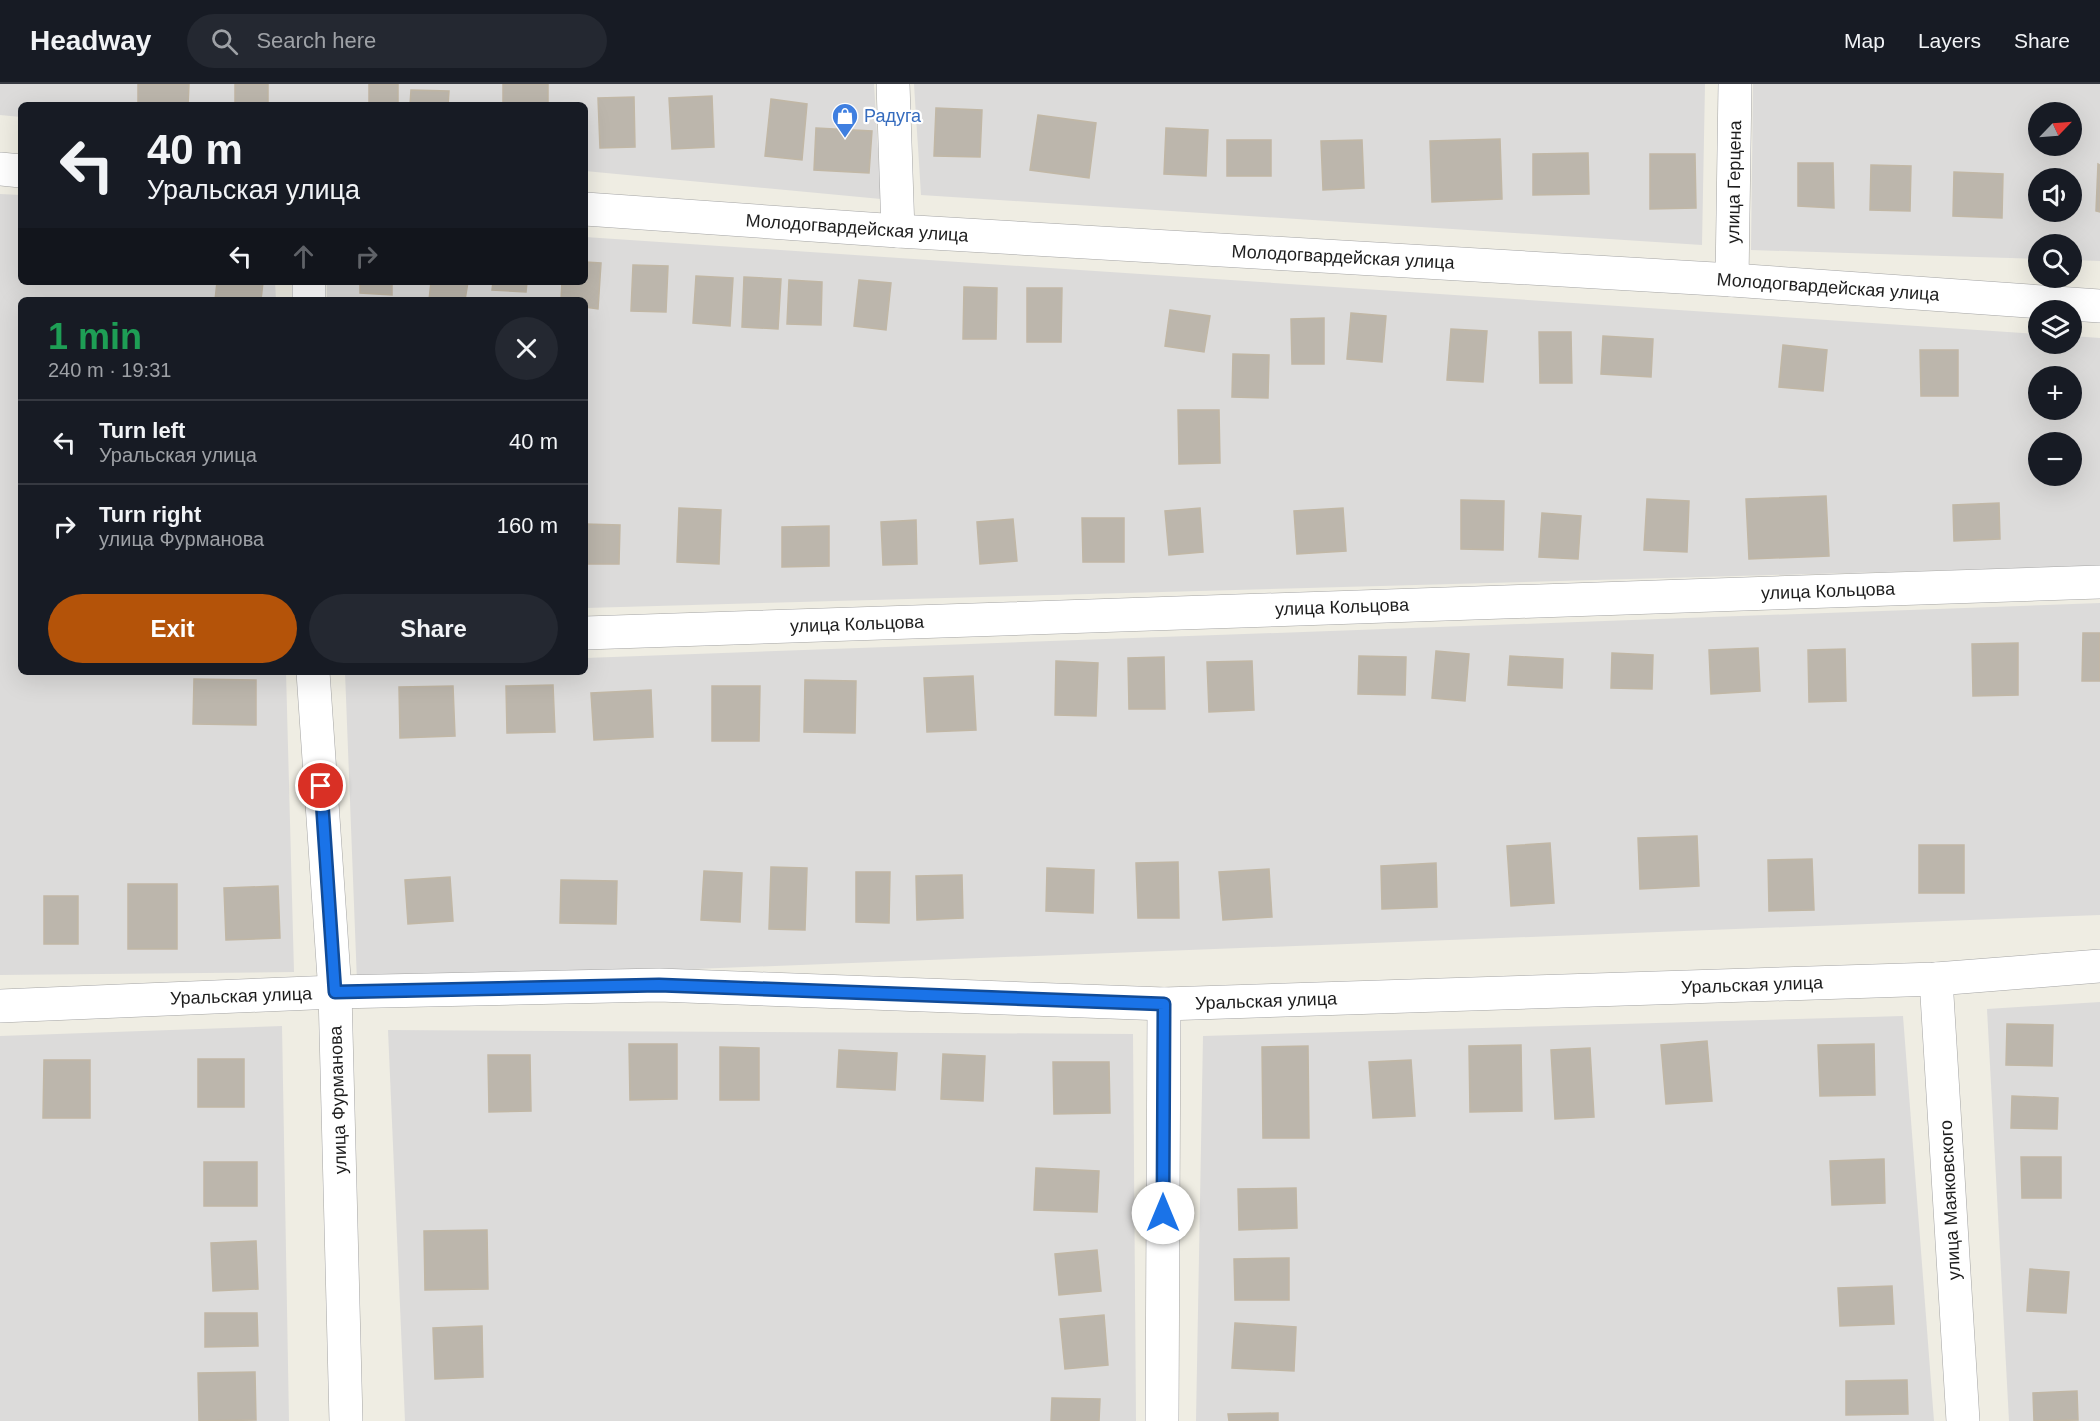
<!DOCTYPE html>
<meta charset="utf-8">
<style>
:root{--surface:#171b24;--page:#242831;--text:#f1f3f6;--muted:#9ea1a6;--line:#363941;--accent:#b45309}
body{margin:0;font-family:Arial,sans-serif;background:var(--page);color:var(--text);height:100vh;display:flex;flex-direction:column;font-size:22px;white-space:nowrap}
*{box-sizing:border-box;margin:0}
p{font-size:20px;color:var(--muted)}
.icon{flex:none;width:33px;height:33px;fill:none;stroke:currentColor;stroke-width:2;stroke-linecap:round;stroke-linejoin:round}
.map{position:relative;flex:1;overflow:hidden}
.drawer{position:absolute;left:18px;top:213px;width:570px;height:378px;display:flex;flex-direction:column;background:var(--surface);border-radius:9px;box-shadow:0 6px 24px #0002}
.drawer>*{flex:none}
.guide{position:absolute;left:18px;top:18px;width:570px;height:183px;border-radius:9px;box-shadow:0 6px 24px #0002;background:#171b24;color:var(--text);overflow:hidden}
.needle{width:39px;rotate:65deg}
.buttons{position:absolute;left:2028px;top:18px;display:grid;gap:12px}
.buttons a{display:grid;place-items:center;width:54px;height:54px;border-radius:50%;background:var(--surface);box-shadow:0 6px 24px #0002;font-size:30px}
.pin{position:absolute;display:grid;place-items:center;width:51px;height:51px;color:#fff;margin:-26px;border:3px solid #fff;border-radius:50%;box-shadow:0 2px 6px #0007}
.me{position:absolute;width:66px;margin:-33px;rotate:0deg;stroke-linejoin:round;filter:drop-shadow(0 0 4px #0008)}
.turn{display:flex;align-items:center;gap:21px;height:126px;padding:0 30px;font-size:27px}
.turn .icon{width:78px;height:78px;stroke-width:2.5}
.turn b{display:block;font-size:42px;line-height:51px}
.lanes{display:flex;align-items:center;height:57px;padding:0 30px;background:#0003;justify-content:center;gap:30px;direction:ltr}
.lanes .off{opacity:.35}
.round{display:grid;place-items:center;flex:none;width:63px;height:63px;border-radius:32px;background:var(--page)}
.overview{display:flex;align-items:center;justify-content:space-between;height:102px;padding:0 30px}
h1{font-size:36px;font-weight:700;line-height:45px;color:#1e9e55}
.primary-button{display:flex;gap:12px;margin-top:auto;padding:12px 30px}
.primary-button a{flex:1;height:69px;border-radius:36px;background:var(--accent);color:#fff;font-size:24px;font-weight:700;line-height:69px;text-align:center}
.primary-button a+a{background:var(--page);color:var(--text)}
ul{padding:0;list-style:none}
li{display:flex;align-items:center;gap:18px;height:84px;padding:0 30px;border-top:2px solid var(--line)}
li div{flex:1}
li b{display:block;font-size:22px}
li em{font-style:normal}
header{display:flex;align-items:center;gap:36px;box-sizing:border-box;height:84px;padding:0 30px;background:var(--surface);border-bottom:2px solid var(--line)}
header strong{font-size:28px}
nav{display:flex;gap:33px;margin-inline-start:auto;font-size:21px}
.search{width:420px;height:54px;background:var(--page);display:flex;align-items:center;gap:15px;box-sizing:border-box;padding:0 21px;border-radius:33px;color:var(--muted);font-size:22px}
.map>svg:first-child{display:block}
.residential{fill:#dcdbda;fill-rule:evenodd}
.building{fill:#bcb6ac;stroke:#c1b7a5;stroke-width:1.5}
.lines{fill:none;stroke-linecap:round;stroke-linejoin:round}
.street-casing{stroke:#a4a4a4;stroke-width:34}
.street{stroke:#fff;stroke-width:33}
.route-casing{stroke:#114b97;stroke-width:15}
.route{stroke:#1a73e8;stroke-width:10}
.labels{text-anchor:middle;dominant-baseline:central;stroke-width:4.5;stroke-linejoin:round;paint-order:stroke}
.shop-label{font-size:18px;fill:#366cbe;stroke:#fff;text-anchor:start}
.street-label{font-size:18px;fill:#1d1d1d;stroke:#fff}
</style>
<header>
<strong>Headway</strong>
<div class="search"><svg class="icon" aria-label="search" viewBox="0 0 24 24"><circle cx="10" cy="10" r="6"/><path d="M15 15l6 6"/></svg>Search here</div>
<nav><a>Map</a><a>Layers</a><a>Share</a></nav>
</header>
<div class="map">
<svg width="2100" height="1337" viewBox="0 0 2100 1337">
<rect width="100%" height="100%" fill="#efede3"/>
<!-- residential -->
<g class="residential">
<path d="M0,0H874L881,115L585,87V21H21V33L0,31Z"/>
<path d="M914,0H1705L1702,161L921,111Z"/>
<path d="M1753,0H2100V177L2072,176V160H2038V175L1751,166ZM2038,28H2072V62H2038ZM2038,94H2072V128H2038Z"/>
<path d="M0,110L21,111V198H275L276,216H21V588H286L294,888L0,891Z"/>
<path d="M585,153L2038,250V260H2072V252L2100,254V482L585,524V216H327V198H585ZM2038,292H2072V326H2038ZM2038,358H2072V392H2038Z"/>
<path d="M2100,519V831L357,898L345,588H585V574Z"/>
<path d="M2100,918V1337H2009L1987,925Z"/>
<path d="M1903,932L1934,1337H1196L1203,952Z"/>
<path d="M282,942L289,1337H0V952Z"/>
<path d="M388,946L1133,950L1136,1337H405Z"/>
</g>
<!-- building -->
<g class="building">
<path d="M138,0H189L188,21H138Z"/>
<rect x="235" y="0" width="33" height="20"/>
<rect x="369" y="0" width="29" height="21"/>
<rect x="503" y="0" width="45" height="21"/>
<path d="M411,6L449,7L448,21H410Z"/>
<path d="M712,12L714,63L672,65L669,14Z"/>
<path d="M634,13L635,63L600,64L598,14Z"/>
<path d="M771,15L807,20L802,76L765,72Z"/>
<path d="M936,24L982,26L980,73L934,72Z"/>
<path d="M1038,31L1096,39L1089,94L1030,86Z"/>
<path d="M816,44L872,47L869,89L814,86Z"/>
<path d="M1166,44L1208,46L1206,92L1164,90Z"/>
<path d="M1500,55L1502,115L1432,118L1430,57Z"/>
<rect x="1227" y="56" width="44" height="36"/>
<path d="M1362,56L1364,104L1323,106L1321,57Z"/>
<path d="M1588,69L1589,110L1533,111V70Z"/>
<path d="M1650,70H1695L1696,124L1650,125Z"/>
<path d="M1798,79H1833L1834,124L1798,122Z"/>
<path d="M2098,80L2100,81V128L2096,127Z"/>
<path d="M1871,81L1911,82L1910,127L1870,126Z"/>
<path d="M1954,88L2003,90L2002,134L1953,132Z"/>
<path d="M585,178L601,179L598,225L585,223V216H561L562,198H585Z"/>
<path d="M633,181L668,182L666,228L631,227Z"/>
<path d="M696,192L733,194L730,242L693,239Z"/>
<path d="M744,193L781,195L778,245L742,243Z"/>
<path d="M789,196L822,198L821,241L787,240Z"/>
<path d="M859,196L891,199L886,246L854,242Z"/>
<path d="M217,198H263L261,216H215Z"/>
<path d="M360,198H392V211L360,209Z"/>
<path d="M431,198H468L465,216H429Z"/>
<path d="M493,198H527L526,208L492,206Z"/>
<path d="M964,203L997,204L996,255H963Z"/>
<path d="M1027,204H1062L1061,258H1027Z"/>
<path d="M1170,226L1210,232L1204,268L1165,262Z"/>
<path d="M1351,229L1386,232L1382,278L1347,275Z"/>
<path d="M1324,234V280H1292L1291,235Z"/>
<path d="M1451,245L1487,247L1483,298L1447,296Z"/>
<path d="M1539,248H1571L1572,299H1540Z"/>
<path d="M1603,252L1653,255L1651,293L1601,290Z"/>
<path d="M1783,261L1827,266L1823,307L1779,303Z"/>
<path d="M1920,266H1958V312H1921Z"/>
<path d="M1233,270L1269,271L1268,314L1232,313Z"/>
<path d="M1178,326H1219L1220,379L1179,380Z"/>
<path d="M1826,412L1829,472L1749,475L1746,415Z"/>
<path d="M1647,415L1689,417L1687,468L1644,466Z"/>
<path d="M1461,416L1504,417L1503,466L1461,465Z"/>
<path d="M1999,419L2000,455L1954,457L1953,421Z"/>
<path d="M679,424L721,426L719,480L677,478Z"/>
<path d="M1200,424L1203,468L1169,471L1165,427Z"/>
<path d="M1343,424L1346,467L1297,470L1294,427Z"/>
<path d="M1542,429L1581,432L1578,475L1539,473Z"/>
<path d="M1082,434H1124V478H1083Z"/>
<path d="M1013,435L1017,477L980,480L977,438Z"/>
<path d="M916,436L917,480L883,481L881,438Z"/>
<path d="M585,440L620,441L619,480H585Z"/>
<path d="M829,442V482L782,483V443Z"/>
<path d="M2083,549H2100V597H2082Z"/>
<path d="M2018,559V611L1973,612L1972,560Z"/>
<path d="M1758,564L1760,607L1711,610L1709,566Z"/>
<path d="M1845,565L1846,617L1809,618L1808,566Z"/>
<path d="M1436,567L1469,570L1465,617L1432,614Z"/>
<path d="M1612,569L1653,571L1652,605L1611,604Z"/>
<path d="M1359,572L1406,573L1405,611L1358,610Z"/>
<path d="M1510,572L1563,575L1562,604L1508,601Z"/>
<path d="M1164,573L1165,625H1129L1128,574Z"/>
<path d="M1056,577L1098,579L1096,632L1055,631Z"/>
<path d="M1252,577L1254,626L1209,628L1207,578Z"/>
<path d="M973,592L976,646L927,648L924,594Z"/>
<path d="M194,595L256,596V641L193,640Z"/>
<path d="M805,596L856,597L855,649L804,648Z"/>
<path d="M553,601L555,648L507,649L506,602Z"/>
<path d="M453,602L455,652L400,654L399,603Z"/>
<path d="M712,602H760L759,657H712Z"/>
<path d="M651,606L653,653L594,656L591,609Z"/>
<path d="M1697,752L1699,802L1640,805L1638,754Z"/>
<path d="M1550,759L1554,819L1511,822L1507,762Z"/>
<rect x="1919" y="761" width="45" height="48"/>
<path d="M1812,775L1814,826L1769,827L1768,776Z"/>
<path d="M1178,778L1179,834H1138L1136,779Z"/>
<path d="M1436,779L1437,823L1382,825L1381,782Z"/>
<path d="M771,783L807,784L805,846L769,845Z"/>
<path d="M1047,784L1094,786L1093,829L1046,827Z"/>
<path d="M1269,785L1272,833L1223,836L1219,788Z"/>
<path d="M704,787L742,789L740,838L701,836Z"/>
<path d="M856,788H890L889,839L856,838Z"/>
<path d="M962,791L963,834L917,836L916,792Z"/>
<path d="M450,793L453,837L408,840L405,796Z"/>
<path d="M561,796L617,797L616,840L560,839Z"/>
<rect x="128" y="800" width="49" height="65"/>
<path d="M278,802L280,854L226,856L224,804Z"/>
<rect x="44" y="812" width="34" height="48"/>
<path d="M2007,940L2053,941L2052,982L2006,981Z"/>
<path d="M1707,957L1712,1017L1666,1020L1661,961Z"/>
<path d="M629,960H677V1015L630,1016Z"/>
<path d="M1874,960L1875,1011L1820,1012L1818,961Z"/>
<path d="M1521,961L1522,1027L1470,1028L1469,962Z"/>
<path d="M1308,962L1309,1054H1263L1262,963Z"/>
<path d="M720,963L759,964V1016H720Z"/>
<path d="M1590,964L1594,1033L1555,1035L1551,966Z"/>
<path d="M839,966L897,969L895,1006L837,1003Z"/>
<path d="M943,970L985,972L983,1017L941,1015Z"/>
<path d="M488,971H530L531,1027L489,1028Z"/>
<rect x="198" y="975" width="46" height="48"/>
<path d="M44,976H90V1034H43Z"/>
<path d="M1411,976L1415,1032L1373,1034L1369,978Z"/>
<path d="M1053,978H1109L1110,1029L1054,1030Z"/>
<path d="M2012,1012L2058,1014L2057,1045L2011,1044Z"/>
<path d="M2021,1073H2061V1114H2022Z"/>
<path d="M1884,1075L1885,1119L1832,1121L1830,1077Z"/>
<rect x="204" y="1078" width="53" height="44"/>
<path d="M1036,1084L1099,1087L1097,1128L1034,1126Z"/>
<path d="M1296,1104L1297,1144L1239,1146L1238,1105Z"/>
<path d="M487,1146L488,1205L425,1206L424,1147Z"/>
<path d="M256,1157L258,1205L213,1207L211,1159Z"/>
<path d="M1097,1166L1101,1207L1059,1211L1055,1170Z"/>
<path d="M1289,1174V1216H1235L1234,1175Z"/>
<path d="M2030,1185L2069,1188L2066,1229L2027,1227Z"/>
<path d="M1892,1202L1894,1240L1840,1242L1838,1204Z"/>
<path d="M205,1229H257L258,1262L205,1263Z"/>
<path d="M1104,1231L1108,1281L1065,1285L1060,1235Z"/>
<path d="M1235,1239L1296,1243L1294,1287L1232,1284Z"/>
<path d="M482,1242L483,1293L435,1295L433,1244Z"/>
<path d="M255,1288L256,1336L199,1337L198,1289Z"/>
<path d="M1907,1296L1908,1330L1846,1331V1297Z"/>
<path d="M2077,1307L2078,1336L2034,1337L2033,1309Z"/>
<path d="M1052,1314L1100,1315L1099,1337H1051Z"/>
<path d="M1278,1329V1337H1229L1228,1330Z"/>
</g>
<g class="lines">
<!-- street casing -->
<g class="street-casing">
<g id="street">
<path d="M893,0L898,147"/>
<path d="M0,85L21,87"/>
<path d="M585,125L898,147L1732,196L2100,222"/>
<path d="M1732,196L1735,0"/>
<path d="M309,198V216"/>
<path d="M585,549L2100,498"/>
<path d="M313,588L335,908L346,1337"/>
<path d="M1936,895L1963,1337"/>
<path d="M0,922L335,908L659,901L1164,920L1936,895L2100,882"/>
<path d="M1162,1337L1164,920"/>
</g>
</g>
<!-- street -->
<use href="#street" class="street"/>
</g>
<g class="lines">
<!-- route casing -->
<g class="route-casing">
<path id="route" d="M321,702L335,908L659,901L1164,920L1163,1129"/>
</g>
<!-- route -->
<use href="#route" class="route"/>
</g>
<!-- icons -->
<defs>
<g id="shop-pin" transform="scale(1.35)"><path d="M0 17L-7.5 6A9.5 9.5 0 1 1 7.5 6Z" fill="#3f7fe0" stroke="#fff"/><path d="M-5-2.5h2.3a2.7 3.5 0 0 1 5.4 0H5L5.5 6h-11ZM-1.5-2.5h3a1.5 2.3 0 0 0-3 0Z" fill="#fff"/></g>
</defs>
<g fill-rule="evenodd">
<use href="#shop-pin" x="845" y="32"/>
</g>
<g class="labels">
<!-- shop labels -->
<g class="shop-label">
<text x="864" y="32">Радуга</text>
</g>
<!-- street labels -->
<g class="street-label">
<text transform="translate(1734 98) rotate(-89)">улица Герцена</text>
<text transform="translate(857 144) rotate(4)">Молодогвардейская улица</text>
<text transform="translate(1343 173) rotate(3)">Молодогвардейская улица</text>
<text transform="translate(1828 203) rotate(4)">Молодогвардейская улица</text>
<text transform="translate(1828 507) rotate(-2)">улица Кольцова</text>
<text transform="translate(1342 523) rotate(-2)">улица Кольцова</text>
<text transform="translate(857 540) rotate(-2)">улица Кольцова</text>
<text transform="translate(1752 901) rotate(-2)">Уральская улица</text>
<text transform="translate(241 912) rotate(-2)">Уральская улица</text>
<text transform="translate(1266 917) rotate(-2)">Уральская улица</text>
<text transform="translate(338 1016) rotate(-92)">улица Фурманова</text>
<text transform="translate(1950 1116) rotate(-93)">улица Маяковского</text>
</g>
</g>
</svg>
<div class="buttons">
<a><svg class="needle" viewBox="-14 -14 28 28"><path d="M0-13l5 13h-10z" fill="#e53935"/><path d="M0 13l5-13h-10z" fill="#9ea1a6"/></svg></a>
<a><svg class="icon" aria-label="sound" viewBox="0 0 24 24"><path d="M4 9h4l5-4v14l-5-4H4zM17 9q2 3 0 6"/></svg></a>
<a><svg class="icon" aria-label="search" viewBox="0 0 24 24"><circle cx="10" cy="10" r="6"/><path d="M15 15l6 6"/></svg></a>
<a><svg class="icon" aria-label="layers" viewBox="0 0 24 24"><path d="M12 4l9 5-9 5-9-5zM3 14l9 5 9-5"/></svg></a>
<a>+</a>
<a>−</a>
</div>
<div class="pin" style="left:321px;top:702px;background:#d93025"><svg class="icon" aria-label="arrive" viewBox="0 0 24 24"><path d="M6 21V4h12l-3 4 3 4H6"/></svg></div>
<svg class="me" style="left:1163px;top:1129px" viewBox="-20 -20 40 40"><circle r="19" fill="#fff"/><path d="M0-13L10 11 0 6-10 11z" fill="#1a73e8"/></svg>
<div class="guide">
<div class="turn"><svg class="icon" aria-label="left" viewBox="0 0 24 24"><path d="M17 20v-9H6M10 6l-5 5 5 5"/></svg><div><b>40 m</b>Уральская улица</div></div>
<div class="lanes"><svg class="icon" aria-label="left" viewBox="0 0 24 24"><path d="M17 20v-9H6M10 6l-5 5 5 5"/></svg><svg class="icon off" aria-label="ahead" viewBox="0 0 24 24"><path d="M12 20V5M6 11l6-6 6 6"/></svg><svg class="icon off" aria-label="right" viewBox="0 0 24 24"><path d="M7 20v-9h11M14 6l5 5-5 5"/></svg></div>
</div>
<section class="drawer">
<div class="overview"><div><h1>1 min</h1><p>240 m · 19:31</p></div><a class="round"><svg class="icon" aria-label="close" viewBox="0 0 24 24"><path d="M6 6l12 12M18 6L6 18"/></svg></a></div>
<ul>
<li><svg class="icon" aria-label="left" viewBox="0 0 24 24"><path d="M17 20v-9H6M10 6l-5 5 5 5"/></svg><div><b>Turn left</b><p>Уральская улица</p></div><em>40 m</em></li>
<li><svg class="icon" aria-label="right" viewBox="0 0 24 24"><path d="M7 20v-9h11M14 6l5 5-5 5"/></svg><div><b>Turn right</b><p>улица Фурманова</p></div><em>160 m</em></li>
</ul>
<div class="primary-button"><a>Exit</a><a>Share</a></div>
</section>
</div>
